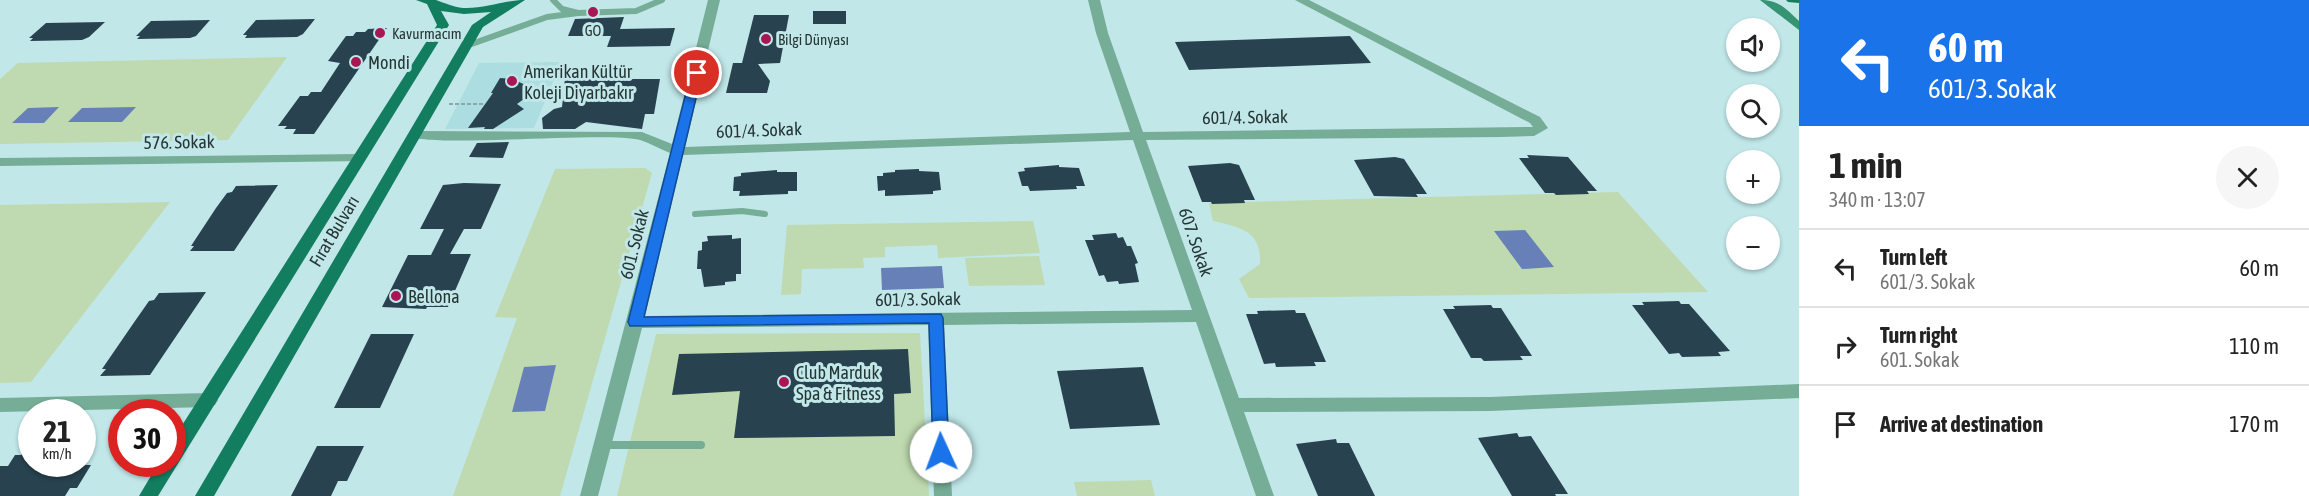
<!DOCTYPE html>
<meta charset="utf-8">
<style>
:root{--surface:#fff;--page:#f6f6f6;--text:#222;--muted:#767676;--line:#e0e0e0}
body{margin:0;font-family:"Asap Condensed",sans-serif;background:var(--page);color:var(--text);height:100vh;display:flex;flex-direction:column;font-size:22px;white-space:nowrap}
*{box-sizing:border-box;margin:0}
p{font-size:20px;color:var(--muted)}
.icon{flex:none;width:33px;height:33px;fill:none;stroke:currentColor;stroke-width:2;stroke-linecap:round;stroke-linejoin:round}
.map{position:relative;flex:1;overflow:hidden}
.drawer{display:flex;flex-direction:column;background:var(--surface);width:510px}
.drawer>*{flex:none}
.top-card{background:#1a73e8;color:#fff;overflow:hidden}
.tools{position:absolute;left:1726px;top:18px;display:grid;gap:12px}
.tools a{display:grid;place-items:center;width:54px;height:54px;border-radius:50%;background:var(--surface);box-shadow:0 2px 4px #0004;font-size:30px}
.speed{position:absolute;left:18px;top:399px;display:flex;gap:12px;font-size:30px;font-weight:700;text-align:center}
.speed>*{display:grid;place-content:center;width:78px;height:78px;border-radius:50%;background:var(--surface);box-shadow:0 2px 4px #0004;line-height:1}
.speed small{font-size:15px;font-weight:400}
.speed .limit{border:9px solid #d22;background:#fff;color:#111}
.pin{position:absolute;display:grid;place-items:center;width:51px;height:51px;color:#fff;margin:-26px;border:3px solid #fff;border-radius:50%;box-shadow:0 2px 6px #0007}
.me{position:absolute;width:66px;margin:-33px;rotate:358deg;stroke-linejoin:round;filter:drop-shadow(0 0 4px #0008)}
.turn{display:flex;align-items:center;gap:21px;height:126px;padding:0 30px;font-size:27px}
.turn .icon{width:78px;height:78px;stroke-width:2.5}
.turn b{display:block;font-size:42px;line-height:51px}
.round{display:grid;place-items:center;flex:none;width:63px;height:63px;border-radius:32px;background:var(--page)}
.summary{display:flex;align-items:center;justify-content:space-between;height:102px;padding:0 30px}
h1{font-size:36px;font-weight:700;line-height:45px}
ul{padding:0;list-style:none}
li{display:flex;align-items:center;gap:18px;height:78px;padding:0 30px;border-top:2px solid var(--line)}
li div{flex:1}
li b{display:block;font-size:22px}
li em{font-style:normal}
main{display:flex;flex:1;min-height:0}
.map>svg:first-child{display:block}
.built{fill:#acdde0}
.green{fill:#bfdab0}
.water{fill:#6780b8}
.building{fill:#284250}
.lines{fill:none;stroke-linecap:round;stroke-linejoin:round}
.path{stroke:#8aa8a9;stroke-width:2;stroke-dasharray:4 2;stroke-linecap:butt}
.lane-far1{stroke:#75ad97;stroke-width:6}
.lane{stroke:#75ad97;stroke-width:8}
.street{fill:#75ad97;fill-rule:evenodd}
.secondary{fill:#349474;fill-rule:evenodd}
.primary{fill:#127d5f;fill-rule:evenodd}
.route{fill:#1a73e8;stroke:#114b97;stroke-width:1.5}
.poi-dot{fill:#a81753;stroke:#c1e7e9;stroke-width:2}
.labels{text-anchor:middle;dominant-baseline:central;stroke-width:6;stroke-linejoin:round;paint-order:stroke}
.far-poi-label{font-size:15px;fill:#263636;stroke:#c1e7e9;text-anchor:start}
.poi-label{font-size:18px;fill:#263636;stroke:#c1e7e9;text-anchor:start}
.street-label{font-size:18px;fill:#263636;stroke:#c1e7e9}
</style>
<main>
<div class="map">
<svg width="1799" height="496" viewBox="0 0 1799 496">
<rect width="100%" height="100%" fill="#c1e7e9"/>
<!-- built -->
<path class="built" d="M561,62L534,128L445,129L479,63Z"/>
<!-- green -->
<g class="green">
<path d="M287,57L228,140L0,144V79L18,63Z"/>
<path d="M645,168L652,173L560,496H453L517,318L495,317L555,169Z"/>
<path d="M1618,192L1708,292L1249,298L1239,279L1260,264C1262,231 1240,227 1213,221L1209,203Z"/>
<path d="M170,202L31,382L0,383V205Z"/>
<path d="M1033,221L1040,253L938,258L937,245L885,247V257L863,258L864,268L802,269L801,294L781,295L787,225Z"/>
<path d="M1039,256L1045,285L969,286L965,258Z"/>
<path d="M920,333L929,496H617L656,334Z"/>
<path d="M1151,480L1155,496H1077L1074,482Z"/>
</g>
<!-- water -->
<g class="water">
<path d="M59,107L44,123H12L28,108Z"/>
<path d="M136,107L122,122H68L82,108Z"/>
<path d="M1525,230L1554,267L1522,269L1494,231Z"/>
<path d="M942,266L944,288L882,290L881,268Z"/>
<path d="M556,365L545,411L512,412L524,367Z"/>
</g>
<!-- building -->
<g class="building">
<rect x="813" y="11" width="33" height="13"/>
<path d="M754,15H789L780,63L758,64L770,81L767,93H726L733,63H742Z"/>
<path d="M624,17L620,29L675,28L670,46L607,47L611,36H568L575,19Z"/>
<path d="M315,19L303,34L297,37L245,38L247,35H243L256,20Z"/>
<path d="M210,20L196,36L190,38L137,39L140,36H136L151,21Z"/>
<path d="M105,22L89,37L82,40L30,41L33,38H29L46,23Z"/>
<path d="M387,28L314,134H293L296,129H284L287,126H278L300,96H308L311,92H321L340,63L328,61L346,36H353L356,32H365L368,29Z"/>
<path d="M1350,36L1371,63L1189,70L1175,42Z"/>
<path d="M500,78L512,79L528,86L532,93L517,104L524,109L493,129H484L485,127L468,128L493,93H491Z"/>
<path d="M565,78L581,79H660L654,114H645L642,129L586,122L575,129H543L542,118L554,109L562,107Z"/>
<path d="M509,142L503,158L469,157L477,143Z"/>
<path d="M1527,155L1568,157L1597,191H1587L1589,194L1556,195L1554,193H1545L1519,158H1529Z"/>
<path d="M1395,157L1404,159L1427,194H1416L1418,197L1374,196L1354,160Z"/>
<path d="M1230,163L1239,165L1255,200H1244L1245,203L1212,204L1211,202H1202L1188,166Z"/>
<path d="M1059,165V167L1079,168L1085,186H1076L1077,189L1030,191L1028,186H1022L1018,172L1025,171L1024,168Z"/>
<path d="M919,169V171L939,172L941,190L933,191V194L885,196V190L878,191L877,176H883V173L895,172V170Z"/>
<path d="M777,170V172H797V191H788V194L739,196L740,191H733L734,177L741,176V173Z"/>
<path d="M464,183L501,184L481,229H464L450,254H471L448,307H427L426,309L382,307L408,255H431L444,229H420L443,185Z"/>
<path d="M278,185L234,251H190L194,246H191L216,208L227,193L232,192L236,186Z"/>
<path d="M1116,233L1118,238L1123,237L1127,246H1131L1138,263L1135,264L1139,282L1119,284L1118,281L1107,282L1104,275L1099,276L1085,240H1094L1092,235Z"/>
<path d="M732,235V239L741,238V274H736V281L725,282V285L704,287L701,269H697L698,251L702,250V242L708,241L707,236Z"/>
<path d="M206,292L150,375L100,376L106,369H102L135,321L149,301L154,300L159,293Z"/>
<path d="M1679,301L1681,304H1689L1730,351L1718,352L1721,356L1682,357L1679,353L1669,354L1632,305H1644L1642,302Z"/>
<path d="M1491,305L1493,308H1501L1532,356H1520L1523,360L1484,361L1481,358H1471L1443,309H1455L1453,306Z"/>
<path d="M1295,310L1296,313H1305L1326,362H1314L1316,366L1276,367L1275,363L1264,364L1246,314H1258L1257,311Z"/>
<path d="M371,334H414L380,408H334Z"/>
<path d="M908,349L911,393L894,394L895,436L734,438L740,391L672,395L679,354Z"/>
<path d="M1143,367L1160,425L1070,429L1057,371Z"/>
<path d="M1517,433L1519,437L1531,436L1568,494H1555L1556,496H1512L1478,438Z"/>
<path d="M32,439V464L91,465L77,488H70L65,496H0V466H8L15,455H21Z"/>
<path d="M1336,439L1337,443H1349L1375,496H1318L1296,444Z"/>
<path d="M317,446H364L347,481H338L331,496H291Z"/>
</g>
<g class="lines">
<!-- path -->
<path class="path" d="M449,104H483"/>
<!-- lane-far1 -->
<g class="lane-far1">
<path d="M553,0L562,9L578,13L636,11L662,0"/>
<path d="M466,46L547,17L578,13"/>
<path d="M695,214L742,211L765,214"/>
</g>
<!-- lane -->
<path class="lane" d="M603,445H701"/>
<!-- street -->
<g class="street">
<path d="M708,0H720L685,147L1130,132L1096,33L1088,0H1100L1108,33L1143,132L1533,127L1530,123L1295,0H1309L1540,117L1548,128L1534,136L1501,137L1146,140L1239,398L1490,397L1799,384V398L1490,411L1244,412L1274,496H1256L1196,322L944,325L952,496H934L928,325L642,328L598,496H580L670,153C660,149 650,143 640,140C604,131 422,149 408,135L415,131L642,132L672,144ZM1133,140L1192,310L645,316L683,155Z"/>
<path d="M358,154L365,158L363,161L0,166V158Z"/>
<path d="M209,393L215,395L218,400L215,405L209,407L0,412V398Z"/>
</g>
<!-- secondary -->
<path class="secondary" d="M1760,0C1779,0 1786,9 1799,21V30Z"/>
<!-- primary -->
<g class="primary">
<path d="M416,0C422,0 430,0 436,0C445,3 453,7 463,8C485,9 504,0 525,0L483,27L214,496H195L472,25L491,12L464,14L441,11L449,25L158,496H139L158,464H172V441L437,25L427,4Z"/>
<path d="M1786,0H1799V3L1788,2Z"/>
</g>
</g>
<!-- route -->
<path class="route" d="M697,70L702,73L644,317L941,314L943,318L949,452L947,456L941,458L935,456L933,452L929,323L630,326L628,322L691,73Z"/>
<!-- markers -->
<g class="poi-dot">
<circle cx="593" cy="12" r="6"/>
<circle cx="380" cy="33" r="6"/>
<circle cx="766" cy="39" r="6"/>
<circle cx="356" cy="62" r="6"/>
<circle cx="512" cy="81" r="6"/>
<circle cx="396" cy="296" r="6"/>
<circle cx="784" cy="382" r="6"/>
</g>
<g class="labels">
<!-- far-poi labels -->
<g class="far-poi-label">
<text x="593" y="30" text-anchor="middle">GO</text>
<text x="392" y="33">Kavurmacım</text>
<text x="778" y="39">Bilgi Dünyası</text>
</g>
<!-- poi labels -->
<g class="poi-label">
<text x="368" y="62">Mondi</text>
<text x="524" y="71">Amerikan Kültür<tspan x="524" dy="21">Koleji Diyarbakır</tspan></text>
<text x="408" y="296">Bellona</text>
<text x="796" y="372">Club Marduk<tspan x="796" dy="21">Spa &amp; Fitness</tspan></text>
</g>
<!-- street labels -->
<g class="street-label">
<text transform="translate(1245 117) rotate(-1)">601/4. Sokak</text>
<text transform="translate(759 130) rotate(-2)">601/4. Sokak</text>
<text transform="translate(179 142) rotate(-1)">576. Sokak</text>
<text transform="translate(334 231) rotate(-59)">Fırat Bulvarı</text>
<text transform="translate(1196 242) rotate(71)">607. Sokak</text>
<text transform="translate(634 244) rotate(-76)">601. Sokak</text>
<text transform="translate(918 299) rotate(-1)">601/3. Sokak</text>
</g>
</g>
</svg>
<div class="tools">
<a><svg class="icon" aria-label="sound" viewBox="0 0 24 24"><path d="M4 9h4l5-4v14l-5-4H4zM17 9q2 3 0 6"/></svg></a>
<a><svg class="icon" aria-label="search" viewBox="0 0 24 24"><circle cx="10" cy="10" r="6"/><path d="M15 15l6 6"/></svg></a>
<a>+</a>
<a>−</a>
</div>
<div class="speed"><div>21<small>km/h</small></div><div class="limit">30</div></div>
<div class="pin" style="left:697px;top:73px;background:#d93025"><svg class="icon" aria-label="arrive" viewBox="0 0 24 24"><path d="M6 21V4h12l-3 4 3 4H6"/></svg></div>
<svg class="me" style="left:941px;top:452px" viewBox="-20 -20 40 40"><circle r="19" fill="#fff"/><path d="M0-13L10 11 0 6-10 11z" fill="#1a73e8"/></svg>
</div>
<section class="drawer">
<div class="top-card">
<div class="turn"><svg class="icon" aria-label="left" viewBox="0 0 24 24"><path d="M17 20v-9H6M10 6l-5 5 5 5"/></svg><div><b>60 m</b>601/3. Sokak</div></div>
</div>
<div class="summary"><div><h1>1 min</h1><p>340 m · 13:07</p></div><a class="round"><svg class="icon" aria-label="close" viewBox="0 0 24 24"><path d="M6 6l12 12M18 6L6 18"/></svg></a></div>
<ul>
<li><svg class="icon" aria-label="left" viewBox="0 0 24 24"><path d="M17 20v-9H6M10 6l-5 5 5 5"/></svg><div><b>Turn left</b><p>601/3. Sokak</p></div><em>60 m</em></li>
<li><svg class="icon" aria-label="right" viewBox="0 0 24 24"><path d="M7 20v-9h11M14 6l5 5-5 5"/></svg><div><b>Turn right</b><p>601. Sokak</p></div><em>110 m</em></li>
<li><svg class="icon" aria-label="arrive" viewBox="0 0 24 24"><path d="M6 21V4h12l-3 4 3 4H6"/></svg><div><b>Arrive at destination</b></div><em>170 m</em></li>
</ul>
</section>
</main>
